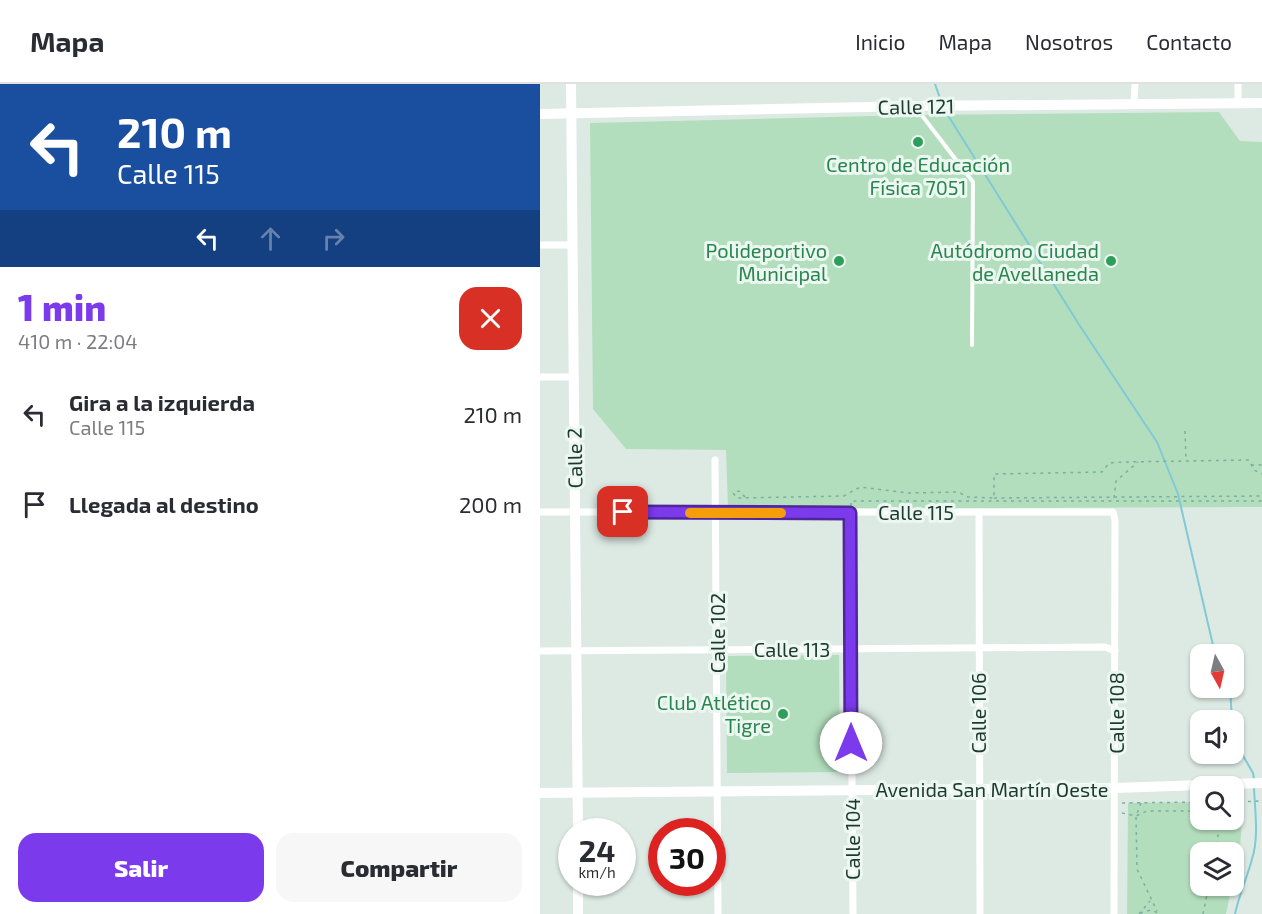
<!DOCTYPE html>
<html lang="es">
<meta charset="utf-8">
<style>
:root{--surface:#fff;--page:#f7f7f7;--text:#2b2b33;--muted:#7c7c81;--line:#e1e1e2;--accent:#7c3aed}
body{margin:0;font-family:"Exo 2",sans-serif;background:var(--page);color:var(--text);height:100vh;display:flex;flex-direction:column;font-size:22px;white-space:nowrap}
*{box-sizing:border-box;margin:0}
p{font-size:20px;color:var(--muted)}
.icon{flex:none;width:33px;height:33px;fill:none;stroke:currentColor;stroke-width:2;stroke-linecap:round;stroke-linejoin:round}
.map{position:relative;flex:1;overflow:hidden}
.side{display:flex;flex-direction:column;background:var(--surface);width:540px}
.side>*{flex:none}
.hud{background:#1a4fa0;color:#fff;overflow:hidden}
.needle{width:39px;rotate:172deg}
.buttons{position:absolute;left:650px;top:560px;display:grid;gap:12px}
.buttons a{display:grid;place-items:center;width:54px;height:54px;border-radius:12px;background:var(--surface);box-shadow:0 2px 4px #0004;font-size:30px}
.speed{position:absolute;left:18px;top:734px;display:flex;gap:12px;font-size:30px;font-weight:700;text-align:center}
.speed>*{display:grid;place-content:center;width:78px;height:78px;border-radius:50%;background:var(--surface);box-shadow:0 2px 4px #0004;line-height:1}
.speed small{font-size:15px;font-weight:400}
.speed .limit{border:9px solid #d22;background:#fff;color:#111}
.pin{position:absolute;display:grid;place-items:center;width:51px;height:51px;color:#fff;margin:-26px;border-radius:12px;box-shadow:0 3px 9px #0006}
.me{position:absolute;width:66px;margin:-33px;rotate:0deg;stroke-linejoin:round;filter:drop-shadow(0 0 4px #0008)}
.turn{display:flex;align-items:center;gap:21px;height:126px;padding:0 18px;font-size:27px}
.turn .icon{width:78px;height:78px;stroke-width:2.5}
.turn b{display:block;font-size:42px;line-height:51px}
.lanes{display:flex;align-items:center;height:57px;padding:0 18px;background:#0003;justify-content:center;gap:30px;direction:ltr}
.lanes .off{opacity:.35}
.round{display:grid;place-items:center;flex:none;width:63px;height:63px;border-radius:18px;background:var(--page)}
.overview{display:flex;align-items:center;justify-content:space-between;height:102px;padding:0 18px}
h1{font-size:36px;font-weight:800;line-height:45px;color:var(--accent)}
.primary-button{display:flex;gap:12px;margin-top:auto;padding:12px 18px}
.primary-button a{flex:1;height:69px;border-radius:18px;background:var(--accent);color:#fff;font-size:24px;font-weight:800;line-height:69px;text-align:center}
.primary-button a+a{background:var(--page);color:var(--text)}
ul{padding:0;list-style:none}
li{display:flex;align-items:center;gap:18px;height:90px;padding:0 18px}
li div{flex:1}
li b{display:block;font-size:22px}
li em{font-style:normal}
header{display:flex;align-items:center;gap:36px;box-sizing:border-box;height:84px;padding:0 30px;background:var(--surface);border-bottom:2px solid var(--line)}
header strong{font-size:28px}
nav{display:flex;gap:33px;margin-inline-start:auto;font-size:21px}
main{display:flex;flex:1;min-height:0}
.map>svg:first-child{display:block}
.green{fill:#b3debd}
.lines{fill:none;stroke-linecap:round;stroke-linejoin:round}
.stream{stroke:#7fcad5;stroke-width:2}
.path{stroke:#7ab09d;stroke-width:1.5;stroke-dasharray:3 4.5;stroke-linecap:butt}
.lane{stroke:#fff;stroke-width:4}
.street{stroke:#fff;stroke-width:7}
.secondary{stroke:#fff;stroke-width:10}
.route-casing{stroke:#51269a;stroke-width:15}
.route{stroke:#7c3aed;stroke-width:10}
.slow{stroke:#f59e0b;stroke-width:10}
.leisure-dot{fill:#2e9e5b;stroke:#edf7f1;stroke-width:2}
.labels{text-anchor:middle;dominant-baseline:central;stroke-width:6;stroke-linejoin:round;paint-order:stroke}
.street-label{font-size:20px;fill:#1d3a31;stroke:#edf7f1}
.leisure-label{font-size:20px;fill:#27864d;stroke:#edf7f1;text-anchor:end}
</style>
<header>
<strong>Mapa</strong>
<nav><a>Inicio</a><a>Mapa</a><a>Nosotros</a><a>Contacto</a></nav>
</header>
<main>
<section class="side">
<div class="hud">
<div class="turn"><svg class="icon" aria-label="left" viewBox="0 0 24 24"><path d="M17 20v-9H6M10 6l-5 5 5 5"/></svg><div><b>210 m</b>Calle 115</div></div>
<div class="lanes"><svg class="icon" aria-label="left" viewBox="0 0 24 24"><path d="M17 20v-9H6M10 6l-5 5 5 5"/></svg><svg class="icon off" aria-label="ahead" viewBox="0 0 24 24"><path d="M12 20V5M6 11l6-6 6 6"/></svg><svg class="icon off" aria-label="right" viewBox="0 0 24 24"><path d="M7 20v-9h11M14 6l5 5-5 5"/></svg></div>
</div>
<div class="overview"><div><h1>1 min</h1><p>410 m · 22:04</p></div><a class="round" style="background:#d93025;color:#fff"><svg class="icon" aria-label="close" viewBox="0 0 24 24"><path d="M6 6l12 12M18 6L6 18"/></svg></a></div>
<ul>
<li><svg class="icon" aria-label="left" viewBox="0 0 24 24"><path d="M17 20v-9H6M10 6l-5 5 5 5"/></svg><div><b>Gira a la izquierda</b><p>Calle 115</p></div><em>210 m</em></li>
<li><svg class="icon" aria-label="arrive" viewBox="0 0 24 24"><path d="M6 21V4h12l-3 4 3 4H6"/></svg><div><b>Llegada al destino</b></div><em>200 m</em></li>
</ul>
<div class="primary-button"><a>Salir</a><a>Compartir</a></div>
</section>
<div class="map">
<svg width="722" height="830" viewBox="0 0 722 830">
<rect width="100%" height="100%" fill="#ddeae4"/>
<!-- green -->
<g class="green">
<path d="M679,28L700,57L722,58V423L188,425L186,366L86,365L53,325L50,39L369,31Z"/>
<path d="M299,571L300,688L187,689L186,572Z"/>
<path d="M660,718V735H693V718H703L700,766L693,798V768H660V801H692L686,830H587L588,719Z"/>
</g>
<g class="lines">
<!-- stream -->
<g class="stream">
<path d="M395,0L401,17"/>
<path d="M404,25L538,239L617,358L638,410L675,570"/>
<path d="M690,603L692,636"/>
<path d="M693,644L698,663L713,689L714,695"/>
<path d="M695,830C699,811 707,794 712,775C719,754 715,727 714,704"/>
</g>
<!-- path -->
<g class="path">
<path d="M645,347L646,375"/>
<path d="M711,381H722"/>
<path d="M205,413L199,407L193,409L197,414L304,412L320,403L368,409L418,408L428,413L454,414V390L562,388L569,379L584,378L709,376L714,386L722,390"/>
<path d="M454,414L722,412"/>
<path d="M574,414L576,397L598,378"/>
<path d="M311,422V417H722"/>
<path d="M693,718L722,717"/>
<path d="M582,719L660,718"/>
<path d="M601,719L596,732L597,785L617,827"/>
<path d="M582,729L596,732L607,727H660"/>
<path d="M675,768L681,735"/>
<path d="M600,829L611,826L621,830"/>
<path d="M599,830L610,817"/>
<path d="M663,830L669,801"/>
</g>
<!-- lane -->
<path class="lane" d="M377,25L433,98L432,261"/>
<!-- street -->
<g class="street">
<path d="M698,19V0"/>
<path d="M594,20L595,0"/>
<path d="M0,161H32"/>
<path d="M0,293H33"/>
<path d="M175,376L178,830"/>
<path d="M0,428H573L575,436L574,830"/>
<path d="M439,428L440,830"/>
<path d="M310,429L313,830"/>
<path d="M0,567L565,563L575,567"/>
</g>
<!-- secondary -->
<g class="secondary">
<path d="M31,0L38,747"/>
<path d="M0,30L375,22L722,19"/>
<path d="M0,709L575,704L722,699"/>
<path d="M38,798V830"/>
</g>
</g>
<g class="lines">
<!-- route casing -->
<g class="route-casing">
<path id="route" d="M83,428L310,429L311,659"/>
</g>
<!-- route -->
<use href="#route" class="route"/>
<!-- slow -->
<path class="slow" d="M150,429H241"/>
</g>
<!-- markers -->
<g class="leisure-dot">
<circle cx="378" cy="58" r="6"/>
<circle cx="299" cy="177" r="6"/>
<circle cx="571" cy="177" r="6"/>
<circle cx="243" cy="630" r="6"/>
</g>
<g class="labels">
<!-- street labels -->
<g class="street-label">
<text transform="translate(376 22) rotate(-1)">Calle 121</text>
<text transform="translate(34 374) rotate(-91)">Calle 2</text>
<text x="376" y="428">Calle 115</text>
<text transform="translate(177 549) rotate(-90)">Calle 102</text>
<text x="252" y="565">Calle 113</text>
<text transform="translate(438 629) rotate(-90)">Calle 106</text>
<text transform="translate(576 629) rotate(-90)">Calle 108</text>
<text x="452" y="705">Avenida San Martín Oeste</text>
<text transform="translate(312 755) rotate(-90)">Calle 104</text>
</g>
<!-- leisure labels -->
<g class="leisure-label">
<text x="378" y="80" text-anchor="middle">Centro de Educación<tspan x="378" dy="23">Física 7051</tspan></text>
<text x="287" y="166">Polideportivo<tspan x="287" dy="23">Municipal</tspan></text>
<text x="559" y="166">Autódromo Ciudad<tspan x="559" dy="23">de Avellaneda</tspan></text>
<text x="231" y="618">Club Atlético<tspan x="231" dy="23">Tigre</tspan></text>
</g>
</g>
</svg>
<div class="buttons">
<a><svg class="needle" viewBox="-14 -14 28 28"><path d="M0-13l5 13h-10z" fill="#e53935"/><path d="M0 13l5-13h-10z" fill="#7c7c81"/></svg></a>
<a><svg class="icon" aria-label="sound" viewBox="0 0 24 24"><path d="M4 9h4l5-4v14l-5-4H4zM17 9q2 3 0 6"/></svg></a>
<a><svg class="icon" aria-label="search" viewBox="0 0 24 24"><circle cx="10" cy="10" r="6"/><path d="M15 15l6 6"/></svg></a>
<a><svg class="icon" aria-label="layers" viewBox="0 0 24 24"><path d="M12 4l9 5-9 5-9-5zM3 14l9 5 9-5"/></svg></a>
</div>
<div class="speed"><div>24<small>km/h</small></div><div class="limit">30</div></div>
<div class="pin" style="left:83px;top:428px;background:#d93025"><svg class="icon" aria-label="arrive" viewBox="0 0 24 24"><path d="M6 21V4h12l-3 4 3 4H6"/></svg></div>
<svg class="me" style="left:311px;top:659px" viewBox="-20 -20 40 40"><circle r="19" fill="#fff"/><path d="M0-13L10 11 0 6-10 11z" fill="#7c3aed"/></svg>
</div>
</main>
